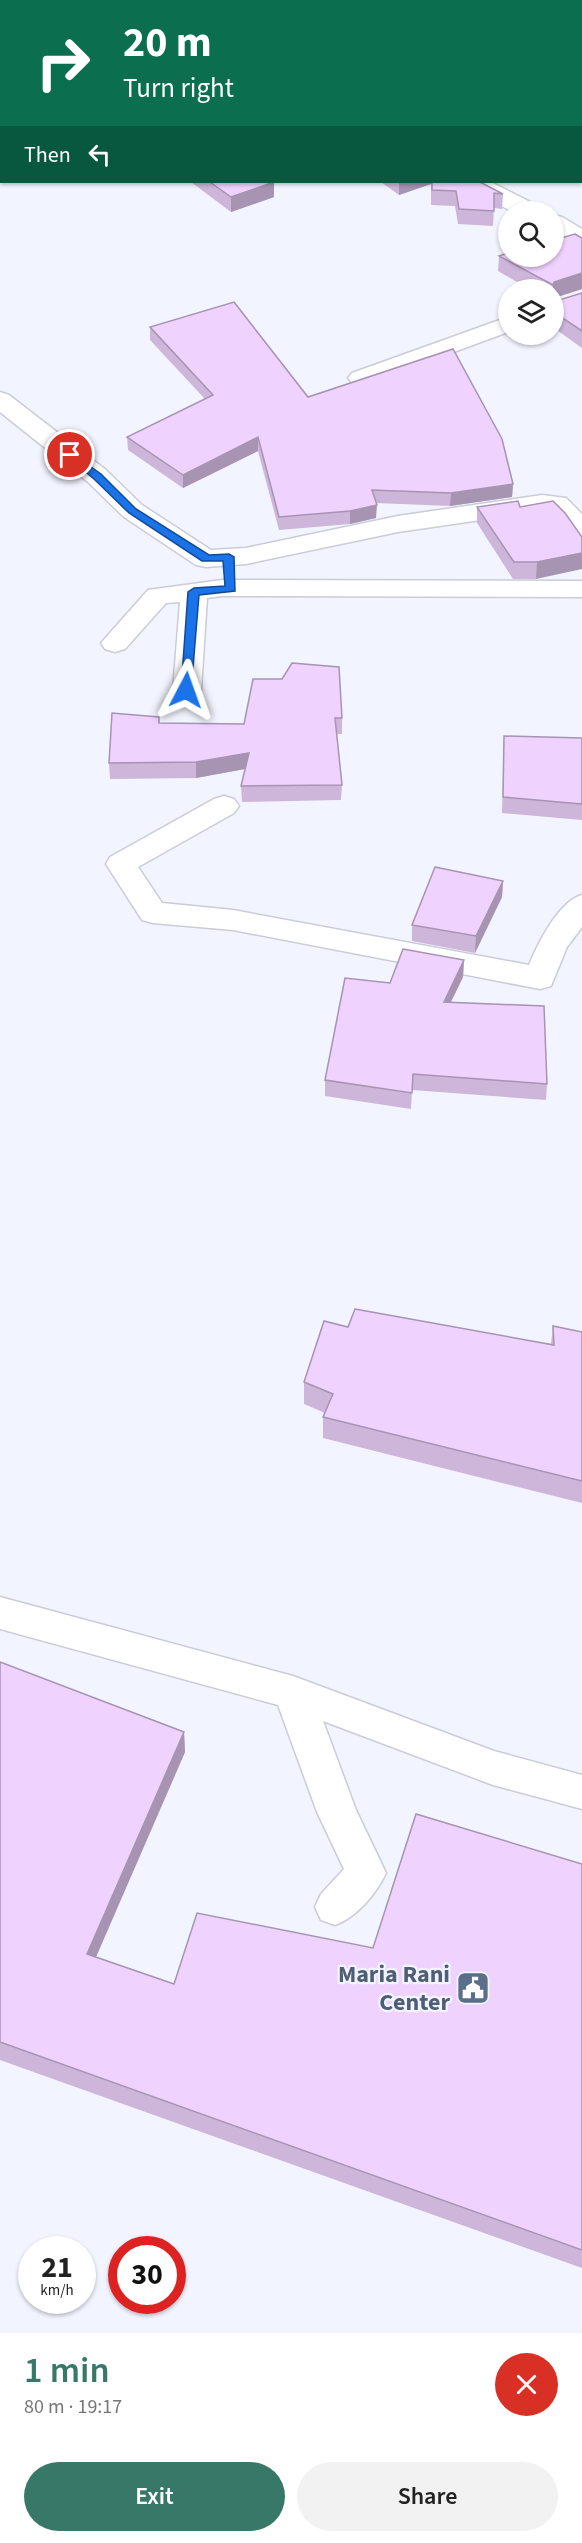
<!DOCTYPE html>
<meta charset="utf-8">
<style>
:root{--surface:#fff;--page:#f2f2f2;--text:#222;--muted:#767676;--accent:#387868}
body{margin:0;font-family:"Source Sans 3",sans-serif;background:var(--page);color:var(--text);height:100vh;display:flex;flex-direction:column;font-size:22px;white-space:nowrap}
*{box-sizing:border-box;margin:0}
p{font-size:20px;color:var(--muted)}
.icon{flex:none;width:33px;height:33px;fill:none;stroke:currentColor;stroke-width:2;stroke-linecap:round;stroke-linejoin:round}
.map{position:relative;height:2333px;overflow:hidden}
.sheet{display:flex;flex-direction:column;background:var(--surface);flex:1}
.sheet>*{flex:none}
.guide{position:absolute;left:0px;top:0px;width:582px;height:183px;box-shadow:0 2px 4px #0004;background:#0b6e4f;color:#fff;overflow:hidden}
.controls{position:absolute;left:498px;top:201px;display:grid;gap:12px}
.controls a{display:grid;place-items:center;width:66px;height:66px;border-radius:50%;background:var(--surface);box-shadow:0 2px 4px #0004;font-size:30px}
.speed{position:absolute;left:18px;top:2236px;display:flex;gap:12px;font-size:30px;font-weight:700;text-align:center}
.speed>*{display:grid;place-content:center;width:78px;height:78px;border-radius:50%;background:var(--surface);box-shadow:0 2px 4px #0004;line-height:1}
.speed small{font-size:15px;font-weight:400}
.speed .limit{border:9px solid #d22;background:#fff;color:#111}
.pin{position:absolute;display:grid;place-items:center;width:51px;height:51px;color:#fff;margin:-26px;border:3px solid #fff;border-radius:50%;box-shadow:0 2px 6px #0007}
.me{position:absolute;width:66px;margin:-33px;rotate:4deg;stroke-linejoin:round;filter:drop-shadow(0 0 4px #0008)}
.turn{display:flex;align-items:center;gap:21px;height:126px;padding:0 24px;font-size:27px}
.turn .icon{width:78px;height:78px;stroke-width:2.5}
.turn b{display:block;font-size:42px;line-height:51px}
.then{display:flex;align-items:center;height:57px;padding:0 24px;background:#0003;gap:12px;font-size:22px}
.round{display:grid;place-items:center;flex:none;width:63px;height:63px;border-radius:32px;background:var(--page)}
.overview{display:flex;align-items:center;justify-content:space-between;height:102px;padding:0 24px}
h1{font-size:36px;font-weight:600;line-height:45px;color:var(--accent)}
.button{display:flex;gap:12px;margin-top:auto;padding:12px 24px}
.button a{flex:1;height:69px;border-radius:36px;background:var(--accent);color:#fff;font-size:24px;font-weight:600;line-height:69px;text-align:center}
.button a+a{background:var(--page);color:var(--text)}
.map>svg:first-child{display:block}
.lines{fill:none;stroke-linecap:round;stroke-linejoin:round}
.street-casing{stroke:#caccd7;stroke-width:3}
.street{fill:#fff;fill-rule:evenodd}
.wall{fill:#ceb5da}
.shaded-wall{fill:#a793b2}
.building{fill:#efd2fe;stroke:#a793b2;stroke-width:1.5}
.route{fill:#1a73e8;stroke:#114b97;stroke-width:1.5}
.labels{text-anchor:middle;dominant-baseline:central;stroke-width:4.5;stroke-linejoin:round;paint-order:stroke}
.near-service-label{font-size:24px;font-weight:bold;fill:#4e5e75;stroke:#f2f4ff;text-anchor:end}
</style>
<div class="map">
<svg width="582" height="2333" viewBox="0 0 582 2333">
<rect width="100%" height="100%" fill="#f2f4ff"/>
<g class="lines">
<!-- street casing -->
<g class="street-casing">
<g id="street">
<path d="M78,0H103L104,2H79Z"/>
<path d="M168,0H190L168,2Z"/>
<rect x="478" y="0" width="22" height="2"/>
<path d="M580,27H582L580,40Z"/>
<rect x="0" y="109" width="2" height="14"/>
<path d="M462,182H491L540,207L543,212H513L466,187Z"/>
<path d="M554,215L562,217L582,229V246L574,244L554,232Z"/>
<path d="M508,317V332L370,383L361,386L352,383L348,378L352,373Z"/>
<path d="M0,392L9,395L106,470L142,505L211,550L246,548L398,516L542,495L566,498L582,514V537L573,535L549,511H542L398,532L246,564L206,567L196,565L124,517L88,482L0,412Z"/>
<path d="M222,580L582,581V597L222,596L207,598L201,690L197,696L187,699L177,696L173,690L180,602L166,603L125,649L115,652L105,649L101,643L148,590Z"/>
<path d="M224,796L234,799L239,806L234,813L138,867L162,903L233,910L529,965C538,943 559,901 582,895V927L567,947L551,986L540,989L233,930L153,923L142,920L106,864L110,857L214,799Z"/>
<path d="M0,1597L293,1676L494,1751L582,1775V1809L493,1785L323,1721L356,1810L386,1873C376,1894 357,1917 335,1925L321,1920L315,1907L321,1894L344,1869L317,1812L278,1705L0,1629Z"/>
</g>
</g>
<!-- street -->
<use href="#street" class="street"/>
</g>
<!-- wall -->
<g class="wall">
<path d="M191,182H274V197L231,212Z"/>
<path d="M381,182H480L503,194L502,209L494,208L493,226L458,224L455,206L431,205V184L399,195Z"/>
<path d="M582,238V289L554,298V290H531L498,271L499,256Z"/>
<path d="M582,293V348L554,328V299L556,301Z"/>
<path d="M150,327L308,397L513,484L512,497L450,506L376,503V518L350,524L279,530L258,451L183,488L128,450L127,437L205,399L150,340Z"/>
<path d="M553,501L536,579H513L477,523V507H520Z"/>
<path d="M282,679L342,718V734H336L342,785L341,800L242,802L241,786L245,769L196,778L110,779L109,763L159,717L160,723L244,724Z"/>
<path d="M504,736L582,738V820L502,813Z"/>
<path d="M503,881L502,897L475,953L412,941V925Z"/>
<path d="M464,960L463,977L451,1002L547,1084L546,1100L412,1090L411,1109L325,1096V1080L390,983Z"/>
<path d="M553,1326L582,1332V1503L323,1438V1417L325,1413L304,1404V1382L348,1327L551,1344Z"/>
<path d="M0,1662L184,1732L185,1752L96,1957L174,1984L373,1948L582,1864V2268L0,2060Z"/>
</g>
<!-- shaded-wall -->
<g class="shaded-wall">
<path d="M274,182V197L231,212V197Z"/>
<path d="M399,182H431V184L399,195Z"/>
<path d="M582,273V289L554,298V290H553V285L554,282Z"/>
<path d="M258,437V451L183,488V475Z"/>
<path d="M513,484L512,497L450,506L451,493Z"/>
<path d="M377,505L376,518L350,524V511Z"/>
<path d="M582,553V569L536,579L537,562Z"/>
<path d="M249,753L250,768L196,778V762Z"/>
<path d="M503,881L502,897L475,953L476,936Z"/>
<path d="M464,960L463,977L443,1018L444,1002Z"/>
<path d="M184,1732L185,1752L89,1973L87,1954Z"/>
</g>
<!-- building -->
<g class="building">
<rect x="508" y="0" width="41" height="2"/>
<path d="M210,182H274L231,197Z"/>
<path d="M432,182H480L503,194L494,193V211L459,209L456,191L432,190Z"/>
<path d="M575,234L582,238V273L554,282L553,285L499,256L508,253V256H554V240Z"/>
<path d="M582,293V331L554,312V299L556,301Z"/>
<path d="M234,302L308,397L453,349L502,439L513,484L451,493L372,490L377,505L350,511L279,517L258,437L183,475L127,437L213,395L150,327Z"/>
<path d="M518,501L520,507L553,501L565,513L582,537V553L537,562H514L477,507Z"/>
<path d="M292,663L339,667L342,718H335L342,785L241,786L249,753L196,762L109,763L112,713L159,717V723L244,724L253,679H282Z"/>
<path d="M504,736L582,738V804L503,797Z"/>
<path d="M435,867L503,881L476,936L412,925Z"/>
<path d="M403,949L464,960L444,1002L544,1006L547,1084L413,1074L412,1093L325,1080L345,978L390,983Z"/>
<path d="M355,1309L554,1345L553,1326L582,1332V1481L323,1417L333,1394L304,1382L324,1321L348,1327Z"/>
<path d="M0,1662L184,1732L87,1954L174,1984L197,1913L373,1948L416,1814L582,1864V2250L0,2042Z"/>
</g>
<!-- route -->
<path class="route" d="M70,452L101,474L136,509L209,555L229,554L234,557L235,591L199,595L191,692L186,693L181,690L188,592L194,588L225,586L223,561H202L129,513L94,479L67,457V453Z"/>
<!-- icons -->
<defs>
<g id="civic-square" transform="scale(1.725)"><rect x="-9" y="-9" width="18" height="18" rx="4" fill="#5c6f8a" stroke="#f2f4ff"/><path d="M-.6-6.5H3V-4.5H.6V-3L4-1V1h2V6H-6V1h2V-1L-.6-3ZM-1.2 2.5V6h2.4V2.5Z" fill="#fff"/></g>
</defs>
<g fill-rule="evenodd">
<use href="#civic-square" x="473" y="1988"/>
</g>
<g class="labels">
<!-- near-service labels -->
<g class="near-service-label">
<text x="450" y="1974">Maria Rani<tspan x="450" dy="28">Center</tspan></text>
</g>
</g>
</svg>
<div class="controls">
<a><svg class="icon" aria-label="search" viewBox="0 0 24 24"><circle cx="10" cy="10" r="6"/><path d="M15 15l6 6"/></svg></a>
<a><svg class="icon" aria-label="layers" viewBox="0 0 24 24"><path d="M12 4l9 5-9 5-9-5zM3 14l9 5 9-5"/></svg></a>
</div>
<div class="speed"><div>21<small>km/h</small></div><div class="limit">30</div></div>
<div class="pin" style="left:70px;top:455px;background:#d93025"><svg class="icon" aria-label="arrive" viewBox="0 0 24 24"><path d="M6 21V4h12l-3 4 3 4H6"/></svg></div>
<svg class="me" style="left:186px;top:690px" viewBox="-20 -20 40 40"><path d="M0-17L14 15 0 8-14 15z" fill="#1a73e8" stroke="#fff" stroke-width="4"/></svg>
<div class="guide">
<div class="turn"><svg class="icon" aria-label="right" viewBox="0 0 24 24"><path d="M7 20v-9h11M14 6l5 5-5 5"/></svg><div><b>20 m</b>Turn right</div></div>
<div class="then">Then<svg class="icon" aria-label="left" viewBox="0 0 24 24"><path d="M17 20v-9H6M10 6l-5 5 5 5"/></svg></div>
</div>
</div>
<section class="sheet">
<div class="overview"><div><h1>1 min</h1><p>80 m · 19:17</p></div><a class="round" style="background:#d93025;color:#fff"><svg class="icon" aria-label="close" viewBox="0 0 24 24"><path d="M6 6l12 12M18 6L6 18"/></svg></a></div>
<div class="button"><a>Exit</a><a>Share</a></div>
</section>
